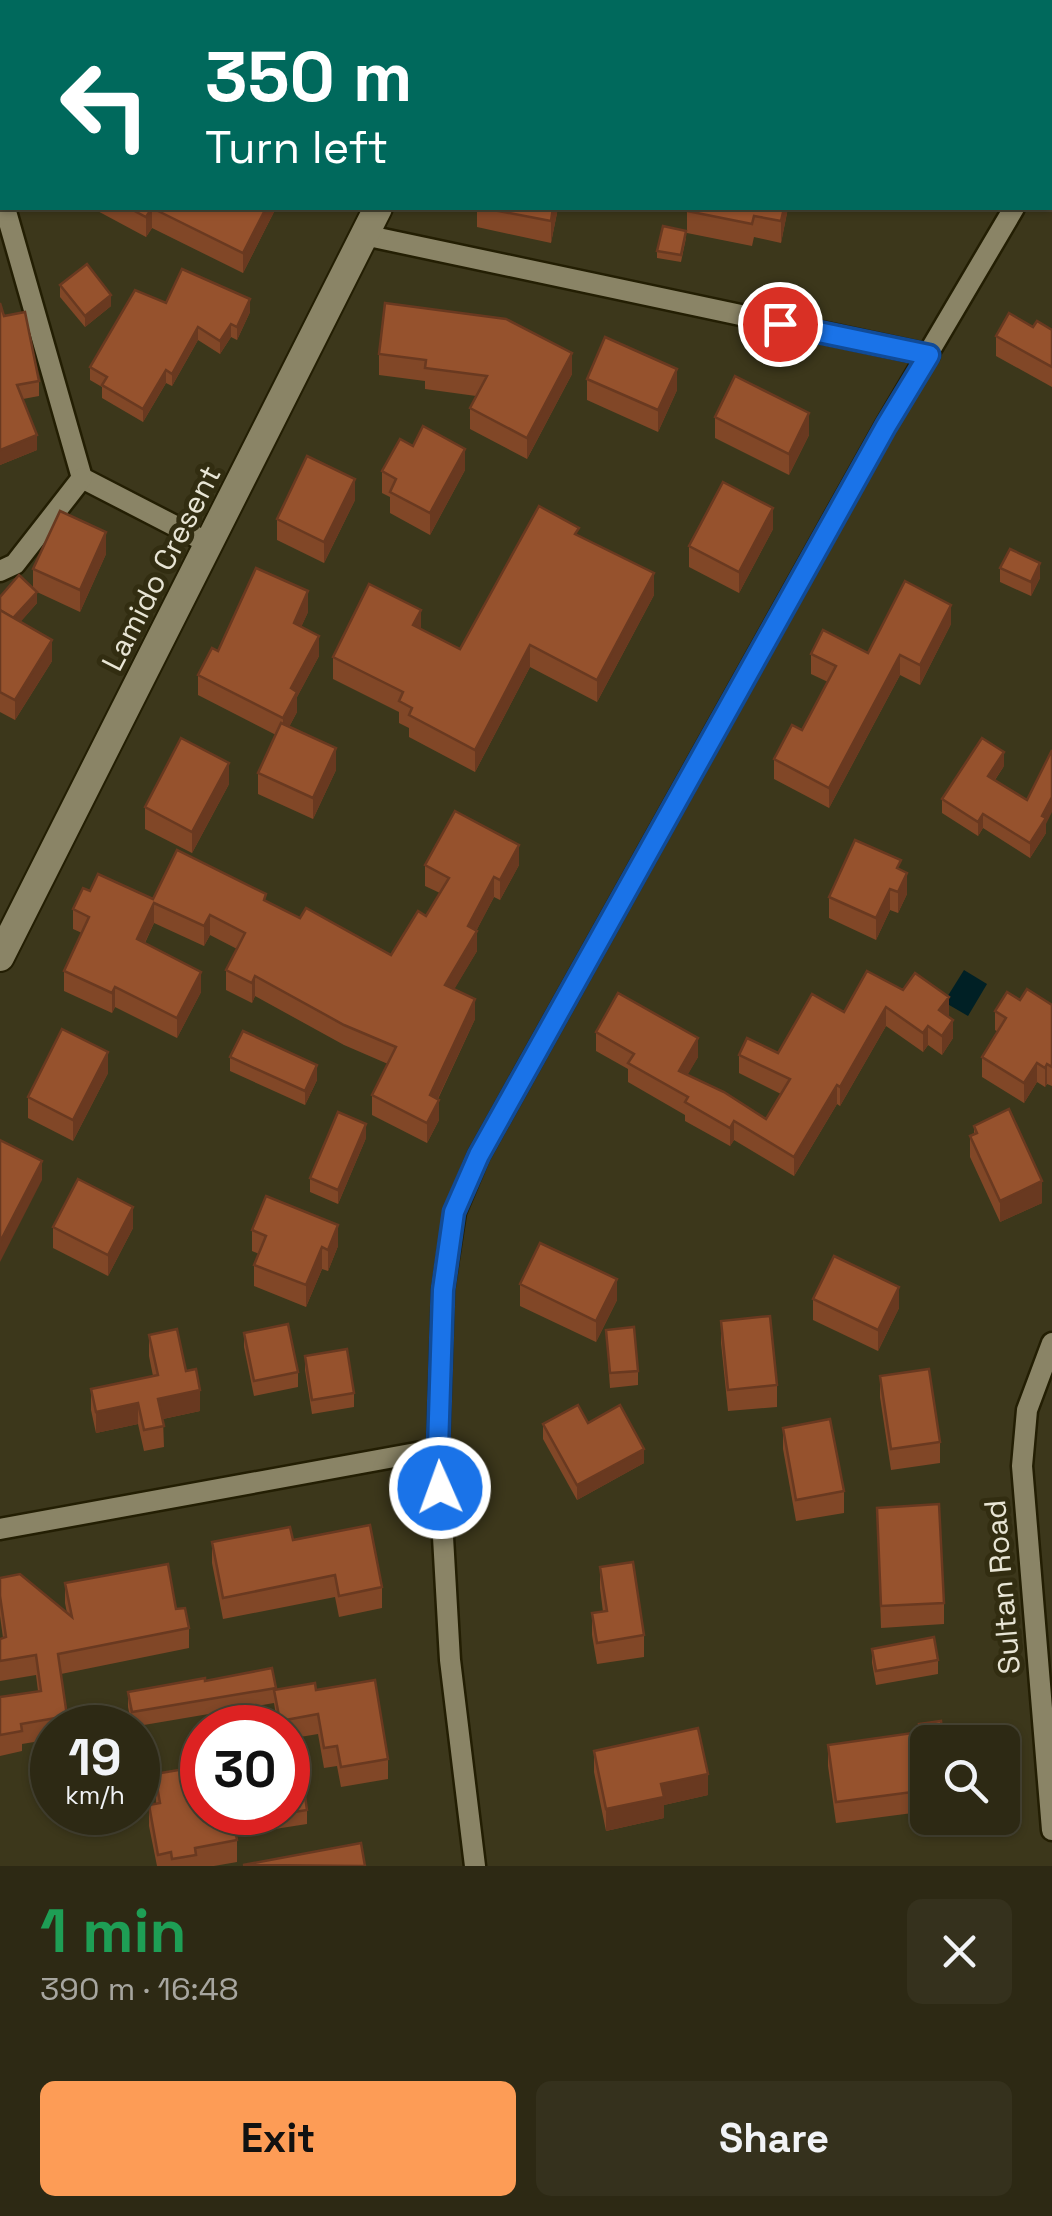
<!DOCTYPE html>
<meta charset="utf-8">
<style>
:root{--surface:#2d2914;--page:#35311d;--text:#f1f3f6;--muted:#a7a6a0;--line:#484534;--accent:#fd9c56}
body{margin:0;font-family:"Space Grotesk",sans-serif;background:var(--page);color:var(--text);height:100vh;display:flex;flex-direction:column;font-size:38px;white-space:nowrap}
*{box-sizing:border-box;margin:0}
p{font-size:32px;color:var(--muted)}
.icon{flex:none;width:55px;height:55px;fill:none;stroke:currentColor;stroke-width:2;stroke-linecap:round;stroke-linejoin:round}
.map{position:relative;height:1866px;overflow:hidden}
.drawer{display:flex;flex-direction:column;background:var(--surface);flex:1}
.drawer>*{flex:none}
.guide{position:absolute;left:0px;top:0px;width:1052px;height:210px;box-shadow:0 2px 8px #0004,0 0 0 2px var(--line);background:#00695c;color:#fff;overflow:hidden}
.controls{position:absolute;left:910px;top:1725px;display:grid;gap:20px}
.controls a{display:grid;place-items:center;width:110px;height:110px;border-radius:15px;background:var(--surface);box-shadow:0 2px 8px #0004,0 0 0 2px var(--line);font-size:50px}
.speed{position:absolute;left:30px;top:1705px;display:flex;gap:20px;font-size:50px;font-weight:700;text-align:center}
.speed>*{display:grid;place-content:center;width:130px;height:130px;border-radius:50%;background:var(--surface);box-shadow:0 2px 8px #0004,0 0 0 2px var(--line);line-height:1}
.speed small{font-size:25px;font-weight:400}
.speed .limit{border:15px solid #d22;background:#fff;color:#111}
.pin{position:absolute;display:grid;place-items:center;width:85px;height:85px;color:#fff;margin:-42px;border:5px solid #fff;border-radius:50%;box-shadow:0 2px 10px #0007}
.me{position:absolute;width:110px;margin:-55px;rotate:358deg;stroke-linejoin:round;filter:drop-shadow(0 0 8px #0008)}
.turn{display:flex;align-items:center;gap:35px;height:210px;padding:0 40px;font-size:45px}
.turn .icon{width:130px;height:130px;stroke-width:2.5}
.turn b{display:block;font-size:70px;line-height:85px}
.round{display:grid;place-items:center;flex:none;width:105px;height:105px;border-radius:15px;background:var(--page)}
.summary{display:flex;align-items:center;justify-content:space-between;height:170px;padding:0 40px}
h1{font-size:60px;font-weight:700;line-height:75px;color:#1e9e55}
.action{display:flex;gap:20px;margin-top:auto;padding:20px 40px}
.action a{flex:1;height:115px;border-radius:15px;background:var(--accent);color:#111;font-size:40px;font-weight:700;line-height:115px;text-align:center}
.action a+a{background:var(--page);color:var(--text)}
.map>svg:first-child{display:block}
.water{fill:#002025}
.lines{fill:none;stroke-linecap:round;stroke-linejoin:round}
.street-casing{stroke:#231e03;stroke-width:25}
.secondary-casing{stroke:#231e03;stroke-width:32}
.street{stroke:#8a8466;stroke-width:20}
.secondary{stroke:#8a8466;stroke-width:28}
.wall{fill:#814727}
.shaded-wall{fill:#693920}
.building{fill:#96522d;stroke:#693920;stroke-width:2.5}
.route-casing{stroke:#114b97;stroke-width:25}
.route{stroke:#1a73e8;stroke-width:18}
.labels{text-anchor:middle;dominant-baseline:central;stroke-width:10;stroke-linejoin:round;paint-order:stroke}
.street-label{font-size:30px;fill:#e8e5d5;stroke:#322d11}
</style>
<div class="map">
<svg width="1052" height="1866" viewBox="0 0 1052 1866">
<rect width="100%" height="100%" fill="#3c371b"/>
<!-- water -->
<path class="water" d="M964,970L987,984L968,1016L944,1002Z"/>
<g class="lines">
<!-- street casing -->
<g class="street-casing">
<g id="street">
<path d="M1050,144L1052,140"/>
<path d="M5,208L82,478L210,544"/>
<path d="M364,235L929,355"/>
<path d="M0,571L15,564L82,478"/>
<path d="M1052,1343L1027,1410L1022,1466L1052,1830"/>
<path d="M0,1529L438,1449"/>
<path d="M475,1866L450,1660L438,1449L443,1290L455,1212L479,1155L886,425L1014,208"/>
</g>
</g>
<!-- secondary casing -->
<g class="secondary-casing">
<g id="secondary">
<path d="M484,2L486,0"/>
<path d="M0,957L378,208"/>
</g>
</g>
<!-- street -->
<use href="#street" class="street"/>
<!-- secondary -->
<use href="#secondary" class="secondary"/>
</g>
<!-- wall -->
<g class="wall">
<path d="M92,208H276L243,273L152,228L146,237Z"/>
<path d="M477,208H558L551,243L477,227Z"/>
<path d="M788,208L781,243L754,237L752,246L687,233V211Z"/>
<path d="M686,238L681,262L657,258V251Z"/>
<path d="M60,285L111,306L85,327L60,297Z"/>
<path d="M0,303L4,316L39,381V396L23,399L37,450L0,465Z"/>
<path d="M166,303L250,312L237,340L231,337L220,354L198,340L172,386L166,383L143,422L102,398V387L90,380V367Z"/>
<path d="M1033,327L1052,330V387L996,356V336Z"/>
<path d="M379,354L572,374L527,459L470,429V408L476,396L425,389V381L379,375Z"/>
<path d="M587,379L677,390L658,432L587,400Z"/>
<path d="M715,417L809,435L789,475L715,438Z"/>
<path d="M465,470L430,535L390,513V497L382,493V471Z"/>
<path d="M355,500L324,563L277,540V519Z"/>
<path d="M773,529L739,593L689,567V546Z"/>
<path d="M579,536L654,595L597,702L530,667L475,772L409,737V728L399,723V712L333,679V657L421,629L460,649Z"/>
<path d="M106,554L80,612L37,592V603L20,622L52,661L15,720L0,712V597L33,588V569Z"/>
<path d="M1000,568L1040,578L1031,596L1000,582Z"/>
<path d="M308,612L301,627L319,656L297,697V712L289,727L336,770L313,819L258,794V773L276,735L198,695V675L218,651Z"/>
<path d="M951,624L920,685L900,675L829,808L774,779V759L802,730L828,682L811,674V654L868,653Z"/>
<path d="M1004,766L995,780L1046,824V833L1030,858L983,828L978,836L942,813V799Z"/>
<path d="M229,784L192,853L145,829V807Z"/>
<path d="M425,865H519L500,900L494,897L476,931L477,951L454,989L475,1019L438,1099L439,1120L427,1143L372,1115V1095L388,1064L344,1045L255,996L252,1003L226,990V970L237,949L210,935L204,946L154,923L145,943L201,992L177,1038L115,1007L112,1013L64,991V971L82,933L73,929V909L90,891L153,899L266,901L300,918L391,955L426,916L440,893L425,886Z"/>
<path d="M901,870L907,894L898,913L890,910L876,940L829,918V897Z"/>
<path d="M867,971L949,1016L953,1038L942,1055L928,1045L923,1052L886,1026L840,1106L837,1104L794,1176L734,1140L730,1146L685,1121V1115L628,1082V1069L596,1051V1032L698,1057L687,1075L766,1119L781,1094L739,1073V1055L778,1053L844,1012Z"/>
<path d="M1020,1000L1052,1005V1086L1047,1084L1045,1087L1037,1082L1024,1103L982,1077V1057L998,1032L995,1030V1011Z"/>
<path d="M230,1057L317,1080L305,1105L230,1071Z"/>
<path d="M108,1073L73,1141L28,1118V1097Z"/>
<path d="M974,1126L1042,1203L1000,1222L970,1157V1136L974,1134Z"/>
<path d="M366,1138L338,1204L310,1192V1178Z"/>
<path d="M53,1227L133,1228L108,1276L53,1248Z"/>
<path d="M252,1230L338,1246L328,1271L322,1269L306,1307L254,1286V1265L259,1254L252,1251Z"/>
<path d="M520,1284L617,1300L596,1342L520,1306Z"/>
<path d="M813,1299L899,1308L878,1351L813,1320Z"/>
<path d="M721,1321L777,1385V1407L728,1411L721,1343Z"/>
<path d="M606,1330L638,1371V1385L610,1388Z"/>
<path d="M244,1333L298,1372V1387L254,1396L244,1347Z"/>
<path d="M149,1335L186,1371L200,1411L163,1419L164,1447L144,1451L138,1424L96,1433L91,1410V1389L153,1376L149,1356Z"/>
<path d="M305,1356L354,1393V1407L312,1414L305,1370Z"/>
<path d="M880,1376L940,1442V1463L891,1470L880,1397Z"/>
<path d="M588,1423L644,1463L577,1500L543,1439V1424Z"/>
<path d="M783,1428L844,1491V1513L796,1521L783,1449Z"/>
<path d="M877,1508L944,1603V1624L881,1628Z"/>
<path d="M293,1540L382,1587V1608L339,1617L335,1597L223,1619L212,1563V1542Z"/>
<path d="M600,1567L644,1635V1657L597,1664L592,1635V1613L603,1612L600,1588Z"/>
<path d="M0,1578L67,1613L65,1603V1583L176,1609L189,1628V1648L61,1674L67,1716V1728H52V1739L22,1744V1751L0,1756V1697L38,1691L36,1675L0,1681V1639L3,1638L0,1616Z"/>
<path d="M872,1649L938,1660V1674L876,1685L872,1663Z"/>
<path d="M272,1668L276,1690H316L388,1759V1779L341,1787L337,1766L324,1768L318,1734L288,1739V1728H278L274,1703L132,1727L128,1707V1692L205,1681Z"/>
<path d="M919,1724L942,1730L928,1742V1811L836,1823L828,1766V1745L919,1732Z"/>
<path d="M594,1751L708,1795L664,1805V1818L606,1831L594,1772Z"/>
<path d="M155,1774L237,1840V1862L214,1866H157L149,1826V1805L156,1804Z"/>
<path d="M307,1810V1824L275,1829L272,1812Z"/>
</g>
<!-- shaded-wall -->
<g class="shaded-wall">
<path d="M152,208V228L146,237V217Z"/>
<path d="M266,208H276L243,273V253Z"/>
<path d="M553,208H558L551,243V221Z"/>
<path d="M784,208H788L781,243V221Z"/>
<path d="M111,295V306L85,327V316Z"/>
<path d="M250,299V312L237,340V327Z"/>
<path d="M231,324V337L220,354V341Z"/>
<path d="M198,327V340L172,386V374Z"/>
<path d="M572,353V374L527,459V438Z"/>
<path d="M677,369V390L658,432V410Z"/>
<path d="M166,370V383L143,422V409Z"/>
<path d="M809,413V435L789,475V454Z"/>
<path d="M37,435V450L0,465V450Z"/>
<path d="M465,449V470L430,535V513Z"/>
<path d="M355,479V500L324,563V542Z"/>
<path d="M773,508V529L739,593V572Z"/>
<path d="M106,532V554L80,612V590Z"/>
<path d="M1040,563V578L1031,596V582Z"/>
<path d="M654,573V595L597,702V680Z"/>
<path d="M308,591V612L294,643V623Z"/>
<path d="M37,592V603L11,633V621Z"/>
<path d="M951,605V624L920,685V665Z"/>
<path d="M421,610V632L413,625Z"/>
<path d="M319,636V656L297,697V712L283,738V718L291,688Z"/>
<path d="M52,640V661L15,720V700Z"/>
<path d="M530,645V667L475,772V750Z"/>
<path d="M900,655V675L829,808V788Z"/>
<path d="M336,748V770L313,819V798Z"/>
<path d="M1004,752V766L988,790V776Z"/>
<path d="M229,763V784L192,853V832Z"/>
<path d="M1052,797V812L1046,824V833L1030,858V843Z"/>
<path d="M983,814V828L978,836V822Z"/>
<path d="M519,845V865L500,900V880Z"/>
<path d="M907,873V894L898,913V892Z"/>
<path d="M494,877V897L471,941L477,931V951L445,1005V985L468,926Z"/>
<path d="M890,889V910L876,940V918Z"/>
<path d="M154,903V923L137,959V939Z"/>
<path d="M210,915V935L204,946V926Z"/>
<path d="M201,972V992L177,1038V1018Z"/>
<path d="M255,976V996L252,1003V983Z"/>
<path d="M115,987V1007L112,1013V993Z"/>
<path d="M949,997V1016L939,1010Z"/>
<path d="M475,999V1019L430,1115V1095Z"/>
<path d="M886,1007V1026L840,1106V1087Z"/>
<path d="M953,1020V1038L942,1055V1036Z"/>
<path d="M928,1026V1045L923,1052V1033Z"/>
<path d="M698,1038V1057L679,1090V1071Z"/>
<path d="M108,1052V1073L73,1141V1120Z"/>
<path d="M1037,1063V1082L1024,1103V1083Z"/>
<path d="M1047,1064V1084L1045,1087V1068Z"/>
<path d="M317,1065V1080L305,1105V1091Z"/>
<path d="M837,1085V1104L794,1176V1157Z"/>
<path d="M439,1100V1120L427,1143V1123Z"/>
<path d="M734,1121V1140L730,1146V1128Z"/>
<path d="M366,1124V1138L338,1204V1190Z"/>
<path d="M42,1161V1180L0,1262V1242Z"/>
<path d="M1042,1181V1203L1000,1222V1201Z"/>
<path d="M133,1207V1228L108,1276V1255Z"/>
<path d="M338,1225V1246L328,1271V1250Z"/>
<path d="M322,1247V1269L306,1307V1285Z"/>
<path d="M617,1279V1300L596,1342V1321Z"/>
<path d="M899,1287V1308L878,1351V1330Z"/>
<path d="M200,1390V1411L158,1420V1399Z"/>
<path d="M138,1403V1424L96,1433V1412Z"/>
<path d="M644,1449V1463L577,1500V1485Z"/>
<path d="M708,1774V1795L664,1805V1818L606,1831V1809L661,1784Z"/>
</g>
<!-- building -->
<g class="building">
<path d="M51,0H101L105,2H50Z"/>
<path d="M325,0H384L382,2H324Z"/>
<path d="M555,0H647L646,2H554Z"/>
<path d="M802,0H890L910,2H802Z"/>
<path d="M938,0H1002V2H1008H938Z"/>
<path d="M129,208H152L146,217Z"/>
<path d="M152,208H266L243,253Z"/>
<path d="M483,208H553L551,221Z"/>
<path d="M687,208H784L781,221L754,216L752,224L687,211Z"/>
<path d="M663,226L686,231L681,255L657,251Z"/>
<path d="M87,264L111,295L85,316L60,285Z"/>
<path d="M182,269L250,299L237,327L231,324L220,341L198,327L172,374L166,370L143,409L102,385L107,377L90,367L135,290L166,303Z"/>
<path d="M0,303L4,316L25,312L39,381L17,385L37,435L0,450Z"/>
<path d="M385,303L506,319L572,353L527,438L470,408L487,376L425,368L426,360L379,354Z"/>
<path d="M1009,313L1033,327L1037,321L1052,330V367L996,336Z"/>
<path d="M605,337L677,369L658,410L587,379Z"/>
<path d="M735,376L809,413L789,454L715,417Z"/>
<path d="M423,426L465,449L430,513L390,492L396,479L382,471L400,439L413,446Z"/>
<path d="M307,456L355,479L324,542L277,519Z"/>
<path d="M723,482L773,508L739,572L689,546Z"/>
<path d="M539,506L579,528L575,534L654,573L597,680L530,645L475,750L409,715L412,708L399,701L403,692L333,657L369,584L421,610L413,625L460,649Z"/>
<path d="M60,511L106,532L80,590L33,569Z"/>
<path d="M1010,549L1040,563L1031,582L1000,568Z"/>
<path d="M256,568L308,591L294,623L319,636L291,688L297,692L283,718L198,675L212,648L218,651Z"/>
<path d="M19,575L37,592L13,618L0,610V597Z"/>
<path d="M905,581L951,605L920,665L900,655L829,788L774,759L792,725L802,730L836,666L811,654L823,630L868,653Z"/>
<path d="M0,610L52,640L15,700L0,692Z"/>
<path d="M281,723L336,748L313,798L258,773Z"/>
<path d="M181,738L229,763L192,832L145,807Z"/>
<path d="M982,738L1004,752L988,776L1027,800L1052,750V797L1042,816L1046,818L1030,843L983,814L978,822L942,799Z"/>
<path d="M455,811L519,845L500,880L494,877L468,926L477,931L445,985L475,999L430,1095L439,1100L427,1123L372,1095L396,1047L344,1025L255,976L252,983L226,970L245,933L210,915L204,926L154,903L137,939L201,972L177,1018L115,987L112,993L64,971L89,917L73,909L83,888L90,891L98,874L153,899L177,850L266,894L264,900L300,918L306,908L391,955L418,911L426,916L449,878L425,865Z"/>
<path d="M855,840L901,860L897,868L907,873L898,892L890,889L876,918L829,897Z"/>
<path d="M867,971L903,990L915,973L949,997L939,1010L953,1020L942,1036L928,1026L923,1033L886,1007L840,1087L837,1085L794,1157L734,1121L730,1128L685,1102L688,1097L628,1063L634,1054L596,1032L618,993L698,1038L679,1071L724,1092L766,1119L790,1079L739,1055L747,1038L778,1053L812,994L844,1012Z"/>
<path d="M1027,989L1052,1005V1067L1047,1064L1045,1068L1037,1063L1024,1083L982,1057L1006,1018L995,1011L1007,992L1020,1000Z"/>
<path d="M62,1029L108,1052L73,1120L28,1097Z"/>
<path d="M243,1031L317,1065L305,1091L230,1057Z"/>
<path d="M1009,1109L1042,1181L1000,1201L970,1136L977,1133L974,1126Z"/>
<path d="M338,1112L366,1124L338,1190L310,1178Z"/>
<path d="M0,1140L42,1161L0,1242Z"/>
<path d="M78,1179L133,1207L108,1255L53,1227Z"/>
<path d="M266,1196L338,1225L328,1250L322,1247L306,1285L254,1265L266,1236L252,1230Z"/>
<path d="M540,1243L617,1279L596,1321L520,1284Z"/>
<path d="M834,1256L899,1287L878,1330L813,1299Z"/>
<path d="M770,1316L777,1385L728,1390L721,1321Z"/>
<path d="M288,1324L298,1372L254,1381L244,1333Z"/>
<path d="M634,1327L638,1371L610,1373L606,1330Z"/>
<path d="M177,1329L186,1371L196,1369L200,1390L158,1399L164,1426L144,1430L138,1403L96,1412L91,1389L158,1375L149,1335Z"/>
<path d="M347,1349L354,1393L312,1400L305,1356Z"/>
<path d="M929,1369L940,1442L891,1449L880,1376Z"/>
<path d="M578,1405L588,1423L620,1405L644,1449L577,1485L543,1424Z"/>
<path d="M830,1419L844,1491L796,1500L783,1428Z"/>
<path d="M939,1504L944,1603L881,1606L877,1508Z"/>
<path d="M370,1525L382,1587L339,1596L335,1575L223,1598L212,1542L290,1527L293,1540Z"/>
<path d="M633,1562L644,1635L597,1643L592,1613L607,1611L600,1567Z"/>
<path d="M168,1564L176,1609L185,1608L189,1628L58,1654L67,1716L21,1724L22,1731L0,1735V1697L41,1691L36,1655L0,1661V1639L6,1637L0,1596V1578L20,1574L72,1617L65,1583Z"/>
<path d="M934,1637L938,1660L876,1671L872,1649Z"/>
<path d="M272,1668L276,1688L132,1712L128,1692L205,1678V1681Z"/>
<path d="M375,1680L388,1759L341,1767L337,1746L324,1748L318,1714L280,1721L274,1690L315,1683L316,1690Z"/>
<path d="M117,1709L120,1728H70L68,1717Z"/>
<path d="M941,1721L942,1730L954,1729L955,1742H928V1790L836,1802L828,1745L920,1732L919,1724Z"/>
<path d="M698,1728L708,1774L661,1784L664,1797L606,1809L594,1751Z"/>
<path d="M202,1766V1812H232L237,1840L195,1848L196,1855L172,1859L171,1852L158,1855L149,1805L160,1803L155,1774Z"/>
<path d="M303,1782L307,1810L275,1815V1812H288V1784Z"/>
<path d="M361,1843L365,1866L243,1865Z"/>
</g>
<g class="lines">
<!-- route casing -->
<g class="route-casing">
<path id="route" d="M440,1488L438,1449L443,1290L454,1212L479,1155L886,426L929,355L780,324"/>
</g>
<!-- route -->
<use href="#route" class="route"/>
</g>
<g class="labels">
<!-- street labels -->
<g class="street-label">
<text transform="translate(161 568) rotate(-63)">Lamido Cresent</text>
<text transform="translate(1002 1587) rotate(-95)">Sultan Road</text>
</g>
</g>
</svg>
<div class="controls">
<a><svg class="icon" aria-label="search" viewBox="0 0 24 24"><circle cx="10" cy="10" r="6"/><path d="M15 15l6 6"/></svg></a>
</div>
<div class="speed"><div>19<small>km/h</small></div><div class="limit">30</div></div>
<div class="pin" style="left:780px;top:324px;background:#d93025"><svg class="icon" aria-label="arrive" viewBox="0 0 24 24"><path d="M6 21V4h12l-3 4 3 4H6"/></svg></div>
<svg class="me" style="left:440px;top:1488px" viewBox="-20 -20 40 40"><circle r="17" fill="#1a73e8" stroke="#fff" stroke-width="3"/><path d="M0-11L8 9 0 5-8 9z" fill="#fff"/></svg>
<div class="guide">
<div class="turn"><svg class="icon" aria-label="left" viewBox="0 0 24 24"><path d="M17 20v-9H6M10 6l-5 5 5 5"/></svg><div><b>350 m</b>Turn left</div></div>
</div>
</div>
<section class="drawer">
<div class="summary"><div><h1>1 min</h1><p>390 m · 16:48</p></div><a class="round"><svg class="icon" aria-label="close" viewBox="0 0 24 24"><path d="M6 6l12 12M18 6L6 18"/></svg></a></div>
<div class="action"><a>Exit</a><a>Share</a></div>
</section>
